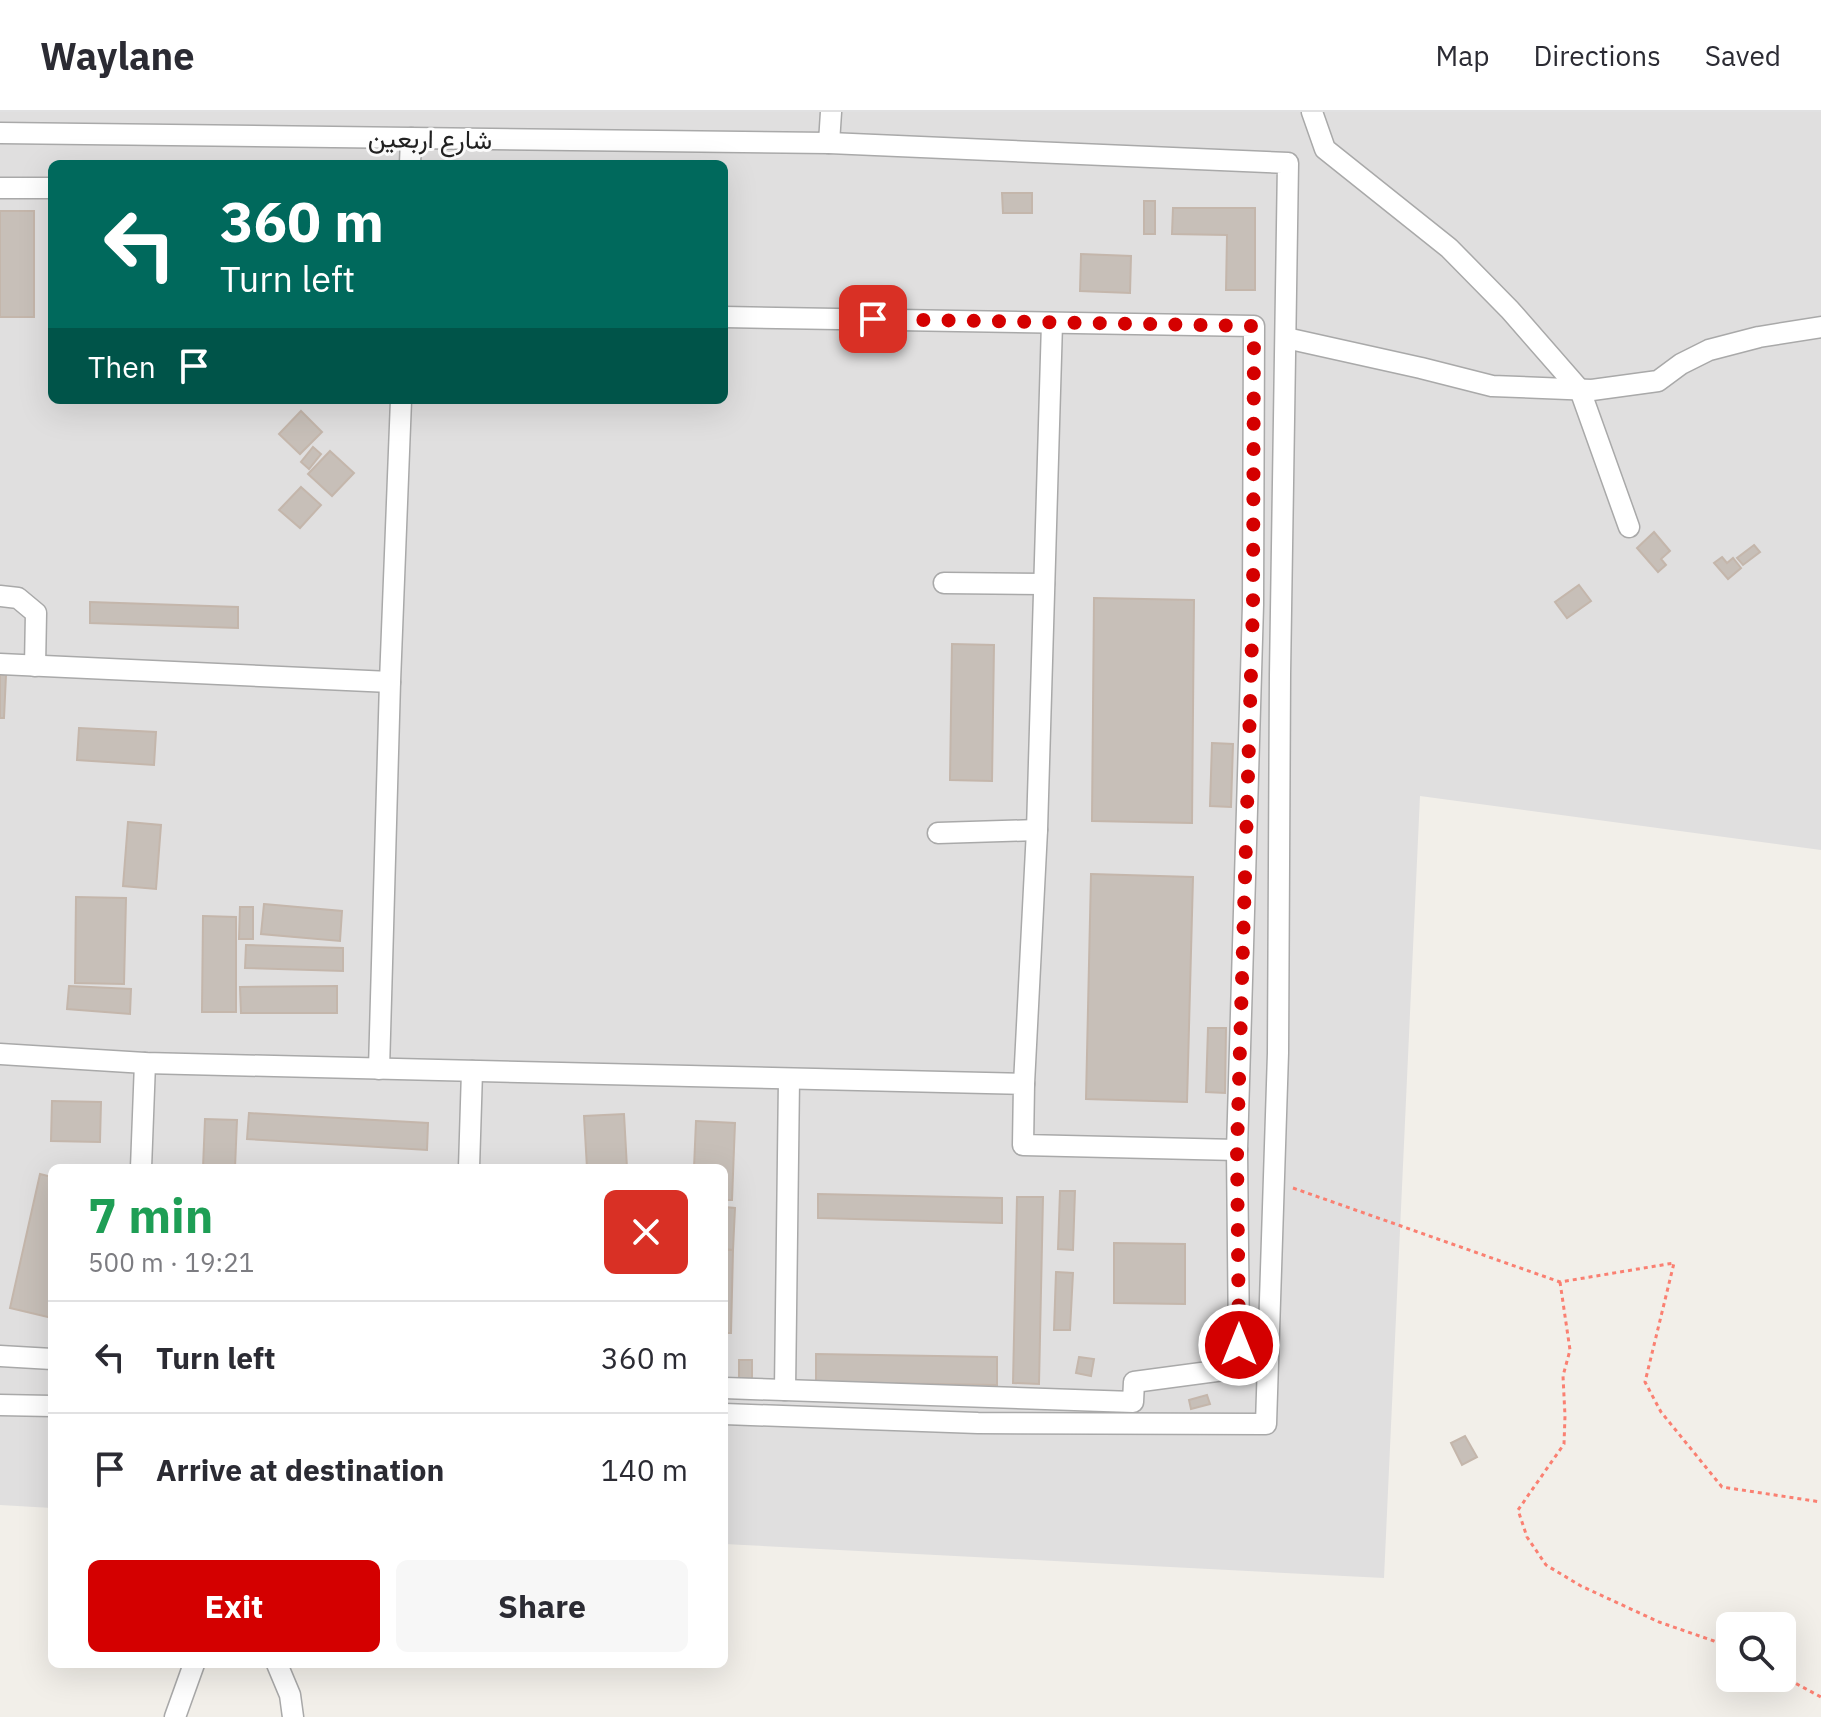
<!DOCTYPE html>
<meta charset="utf-8">
<style>
:root{--surface:#fff;--page:#f7f7f7;--text:#2b2b33;--muted:#7c7c81;--line:#e1e1e2;--accent:#d40000}
body{margin:0;font-family:"IBM Plex Sans",Vazirmatn,sans-serif;background:var(--page);color:var(--text);height:100vh;display:flex;flex-direction:column;font-size:30px;white-space:nowrap}
*{box-sizing:border-box;margin:0}
p{font-size:26px;color:var(--muted)}
.icon{flex:none;width:44px;height:44px;fill:none;stroke:currentColor;stroke-width:2;stroke-linecap:round;stroke-linejoin:round}
.map{position:relative;flex:1;overflow:hidden}
.drawer{position:absolute;left:48px;top:1052px;width:680px;height:504px;display:flex;flex-direction:column;background:var(--surface);border-radius:12px;box-shadow:0 8px 32px #0002}
.drawer>*{flex:none}
.guide{position:absolute;left:48px;top:48px;width:680px;height:244px;border-radius:12px;box-shadow:0 8px 32px #0002;background:#00695c;color:#fff;overflow:hidden}
.controls{position:absolute;left:1716px;top:1500px;display:grid;gap:16px}
.controls a{display:grid;place-items:center;width:80px;height:80px;border-radius:12px;background:var(--surface);box-shadow:0 8px 32px #0002;font-size:40px}
.pin{position:absolute;display:grid;place-items:center;width:68px;height:68px;color:#fff;margin:-34px;border-radius:16px;box-shadow:0 4px 12px #0006}
.me{position:absolute;width:88px;margin:-44px;rotate:0deg;stroke-linejoin:round;filter:drop-shadow(0 0 6px #0008)}
.turn{display:flex;align-items:center;gap:28px;height:168px;padding:0 40px;font-size:36px}
.turn .icon{width:104px;height:104px;stroke-width:2.5}
.turn b{display:block;font-size:56px;line-height:68px}
.then{display:flex;align-items:center;height:76px;padding:0 40px;background:#0003;gap:16px;font-size:30px}
.round{display:grid;place-items:center;flex:none;width:84px;height:84px;border-radius:12px;background:var(--page)}
.overview{display:flex;align-items:center;justify-content:space-between;height:136px;padding:0 40px}
h1{font-size:48px;font-weight:700;line-height:60px;color:#1e9e55}
.cta{display:flex;gap:16px;margin-top:auto;padding:16px 40px}
.cta a{flex:1;height:92px;border-radius:12px;background:var(--accent);color:#fff;font-size:32px;font-weight:700;line-height:92px;text-align:center}
.cta a+a{background:var(--page);color:var(--text)}
ul{padding:0;list-style:none}
li{display:flex;align-items:center;gap:24px;height:112px;padding:0 40px;border-top:2px solid var(--line)}
li div{flex:1}
li b{display:block;font-size:30px}
li em{font-style:normal}
header{display:flex;align-items:center;gap:48px;box-sizing:border-box;height:112px;padding:0 40px;background:var(--surface);border-bottom:2px solid var(--line)}
header strong{font-size:38px}
nav{display:flex;gap:44px;margin-inline-start:auto;font-size:28px}
.map>svg:first-child{display:block}
.residential{fill:#e0dfdf;fill-rule:evenodd}
.building{fill:#c7bfb8;stroke:#c4b6ab;stroke-width:2}
.lines{fill:none;stroke-linecap:round;stroke-linejoin:round}
.minor-casing{stroke:#a9a9a9;stroke-width:23}
.path{stroke:#fa8072;stroke-width:3;stroke-dasharray:4 4;stroke-linecap:butt}
.minor{stroke:#fff;stroke-width:20}
.route{stroke:#d40000;stroke-width:14;stroke-dasharray:0 25.2}
.labels{text-anchor:middle;dominant-baseline:central;stroke-width:6;stroke-linejoin:round;paint-order:stroke}
.street-label{font-size:26px;fill:#222;stroke:#fff}
</style>
<header>
<strong>Waylane</strong>
<nav><a>Map</a><a>Directions</a><a>Saved</a></nav>
</header>
<div class="map">
<svg width="1821" height="1605" viewBox="0 0 1821 1605">
<rect width="100%" height="100%" fill="#f2efe9"/>
<!-- residential -->
<path class="residential" d="M0,0H1821V738L1420,684L1384,1466L724,1432V1056H52V1396L0,1393ZM52,52H724V288H52Z"/>
<!-- building -->
<g class="building">
<path d="M1002,81H1032V101H1003Z"/>
<rect x="1144" y="89" width="11" height="33"/>
<path d="M1173,96H1255V178H1226L1227,123L1172,122Z"/>
<rect x="0" y="99" width="34" height="106"/>
<path d="M1081,142L1131,144L1130,181L1080,179Z"/>
<path d="M301,299L322,320L300,342L279,322Z"/>
<path d="M313,335L321,342L309,357L301,350Z"/>
<path d="M330,339L354,361L332,384L308,362Z"/>
<path d="M301,375L321,393L300,416L279,398Z"/>
<path d="M1654,420L1670,439L1661,447L1666,453L1658,460L1637,436Z"/>
<path d="M1754,433L1760,440L1743,453L1737,446Z"/>
<path d="M1722,445L1727,451L1733,446L1741,456L1728,467L1714,451Z"/>
<path d="M1579,473L1591,489L1567,506L1555,490Z"/>
<path d="M1094,486L1194,488L1192,711L1092,709Z"/>
<path d="M90,490L238,495V516L90,511Z"/>
<path d="M952,532L994,533L992,669L950,668Z"/>
<path d="M0,563H6L4,606H0Z"/>
<path d="M79,616L156,620L154,653L77,648Z"/>
<path d="M1212,631L1233,632L1231,695L1210,694Z"/>
<path d="M128,710L161,713L156,777L123,774Z"/>
<path d="M1091,762L1193,765L1187,990L1086,987Z"/>
<path d="M76,785L126,786L124,872L75,871Z"/>
<path d="M264,792L342,799L340,829L261,822Z"/>
<path d="M240,795H253V827H239Z"/>
<path d="M203,804L236,805V900H202Z"/>
<path d="M246,833L343,836V859L245,856Z"/>
<path d="M69,874L131,877L130,902L67,897Z"/>
<path d="M337,874V901H241L240,875Z"/>
<path d="M1208,916H1226L1225,981L1206,980Z"/>
<path d="M52,989L101,990L100,1030L51,1029Z"/>
<path d="M249,1001L428,1011L427,1038L247,1027Z"/>
<path d="M624,1002L627,1056H587L584,1004Z"/>
<path d="M205,1007L237,1008L235,1056H203Z"/>
<path d="M696,1009L735,1011L732,1088H724V1056H694Z"/>
<path d="M40,1062L52,1065V1206L10,1196Z"/>
<path d="M1060,1079H1075L1073,1138L1058,1137Z"/>
<path d="M818,1082L1002,1086V1111L818,1106Z"/>
<path d="M1017,1085H1043L1039,1272L1013,1271Z"/>
<path d="M724,1095L735,1096L733,1138L724,1137Z"/>
<path d="M1114,1131L1185,1132V1192L1114,1191Z"/>
<path d="M724,1138H733L731,1221H724Z"/>
<path d="M1056,1160L1073,1161L1070,1218H1054Z"/>
<path d="M816,1242L997,1245V1273L816,1270Z"/>
<path d="M1079,1245L1094,1247L1091,1264L1076,1261Z"/>
<path d="M739,1248H752V1267L739,1266Z"/>
<path d="M1207,1283L1210,1292L1191,1297L1189,1288Z"/>
<path d="M1465,1324L1477,1345L1462,1353L1451,1331Z"/>
</g>
<g class="lines">
<!-- minor casing -->
<g class="minor-casing">
<g id="minor">
<path d="M1312,0L1325,37L1449,136L1510,198L1580,278L1629,415"/>
<path d="M0,21L829,31L831,0"/>
<path d="M410,52L411,26"/>
<path d="M0,76H52"/>
<path d="M724,205L1254,214L1253,493L1237,1038L1239,1233L1224,1258L1134,1270L1133,1290L724,1276"/>
<path d="M1286,226L1421,256L1492,274L1592,278L1658,269L1681,252L1709,238L1759,225L1821,215"/>
<path d="M944,471L1044,472"/>
<path d="M0,484L18,486L36,501L35,554"/>
<path d="M0,552L390,570"/>
<path d="M938,721L1037,718"/>
<path d="M0,942L145,951L1024,972L1023,1033L1237,1038"/>
<path d="M379,957L390,570L401,288"/>
<path d="M1024,972L1037,718L1052,211"/>
<path d="M141,1056L145,951"/>
<path d="M469,1056L472,959"/>
<path d="M0,1244L52,1247"/>
<path d="M785,1278L789,967"/>
<path d="M0,1293L52,1294"/>
<path d="M724,1302L978,1311L1266,1312L1278,941L1280,563L1288,51L829,31"/>
<path d="M277,1552L290,1583L293,1605"/>
<path d="M175,1605L194,1552"/>
</g>
</g>
<!-- path -->
<g class="path">
<path d="M1293,1076L1560,1170L1674,1151L1645,1270L1661,1300L1722,1375L1821,1390"/>
<path d="M1560,1170L1570,1238L1563,1264L1565,1304L1564,1332L1518,1398L1527,1425L1546,1453L1581,1474L1659,1510L1714,1529L1730,1536"/>
<path d="M1782,1564L1821,1585"/>
</g>
<!-- minor -->
<use href="#minor" class="minor"/>
</g>
<g class="lines">
<!-- route -->
<path class="route" d="M873,207L1254,214L1253,493L1237,1038L1239,1233"/>
</g>
<g class="labels">
<!-- street labels -->
<g class="street-label">
<text transform="translate(430 26) rotate(1)">شارع اربعين</text>
</g>
</g>
</svg>
<div class="controls">
<a><svg class="icon" aria-label="search" viewBox="0 0 24 24"><circle cx="10" cy="10" r="6"/><path d="M15 15l6 6"/></svg></a>
</div>
<div class="pin" style="left:873px;top:207px;background:#d93025"><svg class="icon" aria-label="arrive" viewBox="0 0 24 24"><path d="M6 21V4h12l-3 4 3 4H6"/></svg></div>
<svg class="me" style="left:1239px;top:1233px" viewBox="-20 -20 40 40"><circle r="17" fill="#d40000" stroke="#fff" stroke-width="3"/><path d="M0-11L8 9 0 5-8 9z" fill="#fff"/></svg>
<div class="guide">
<div class="turn"><svg class="icon" aria-label="left" viewBox="0 0 24 24"><path d="M17 20v-9H6M10 6l-5 5 5 5"/></svg><div><b>360 m</b>Turn left</div></div>
<div class="then">Then<svg class="icon" aria-label="arrive" viewBox="0 0 24 24"><path d="M6 21V4h12l-3 4 3 4H6"/></svg></div>
</div>
<section class="drawer">
<div class="overview"><div><h1>7 min</h1><p>500 m · 19:21</p></div><a class="round" style="background:#d93025;color:#fff"><svg class="icon" aria-label="close" viewBox="0 0 24 24"><path d="M6 6l12 12M18 6L6 18"/></svg></a></div>
<ul>
<li><svg class="icon" aria-label="left" viewBox="0 0 24 24"><path d="M17 20v-9H6M10 6l-5 5 5 5"/></svg><div><b>Turn left</b></div><em>360 m</em></li>
<li><svg class="icon" aria-label="arrive" viewBox="0 0 24 24"><path d="M6 21V4h12l-3 4 3 4H6"/></svg><div><b>Arrive at destination</b></div><em>140 m</em></li>
</ul>
<div class="cta"><a>Exit</a><a>Share</a></div>
</section>
</div>
